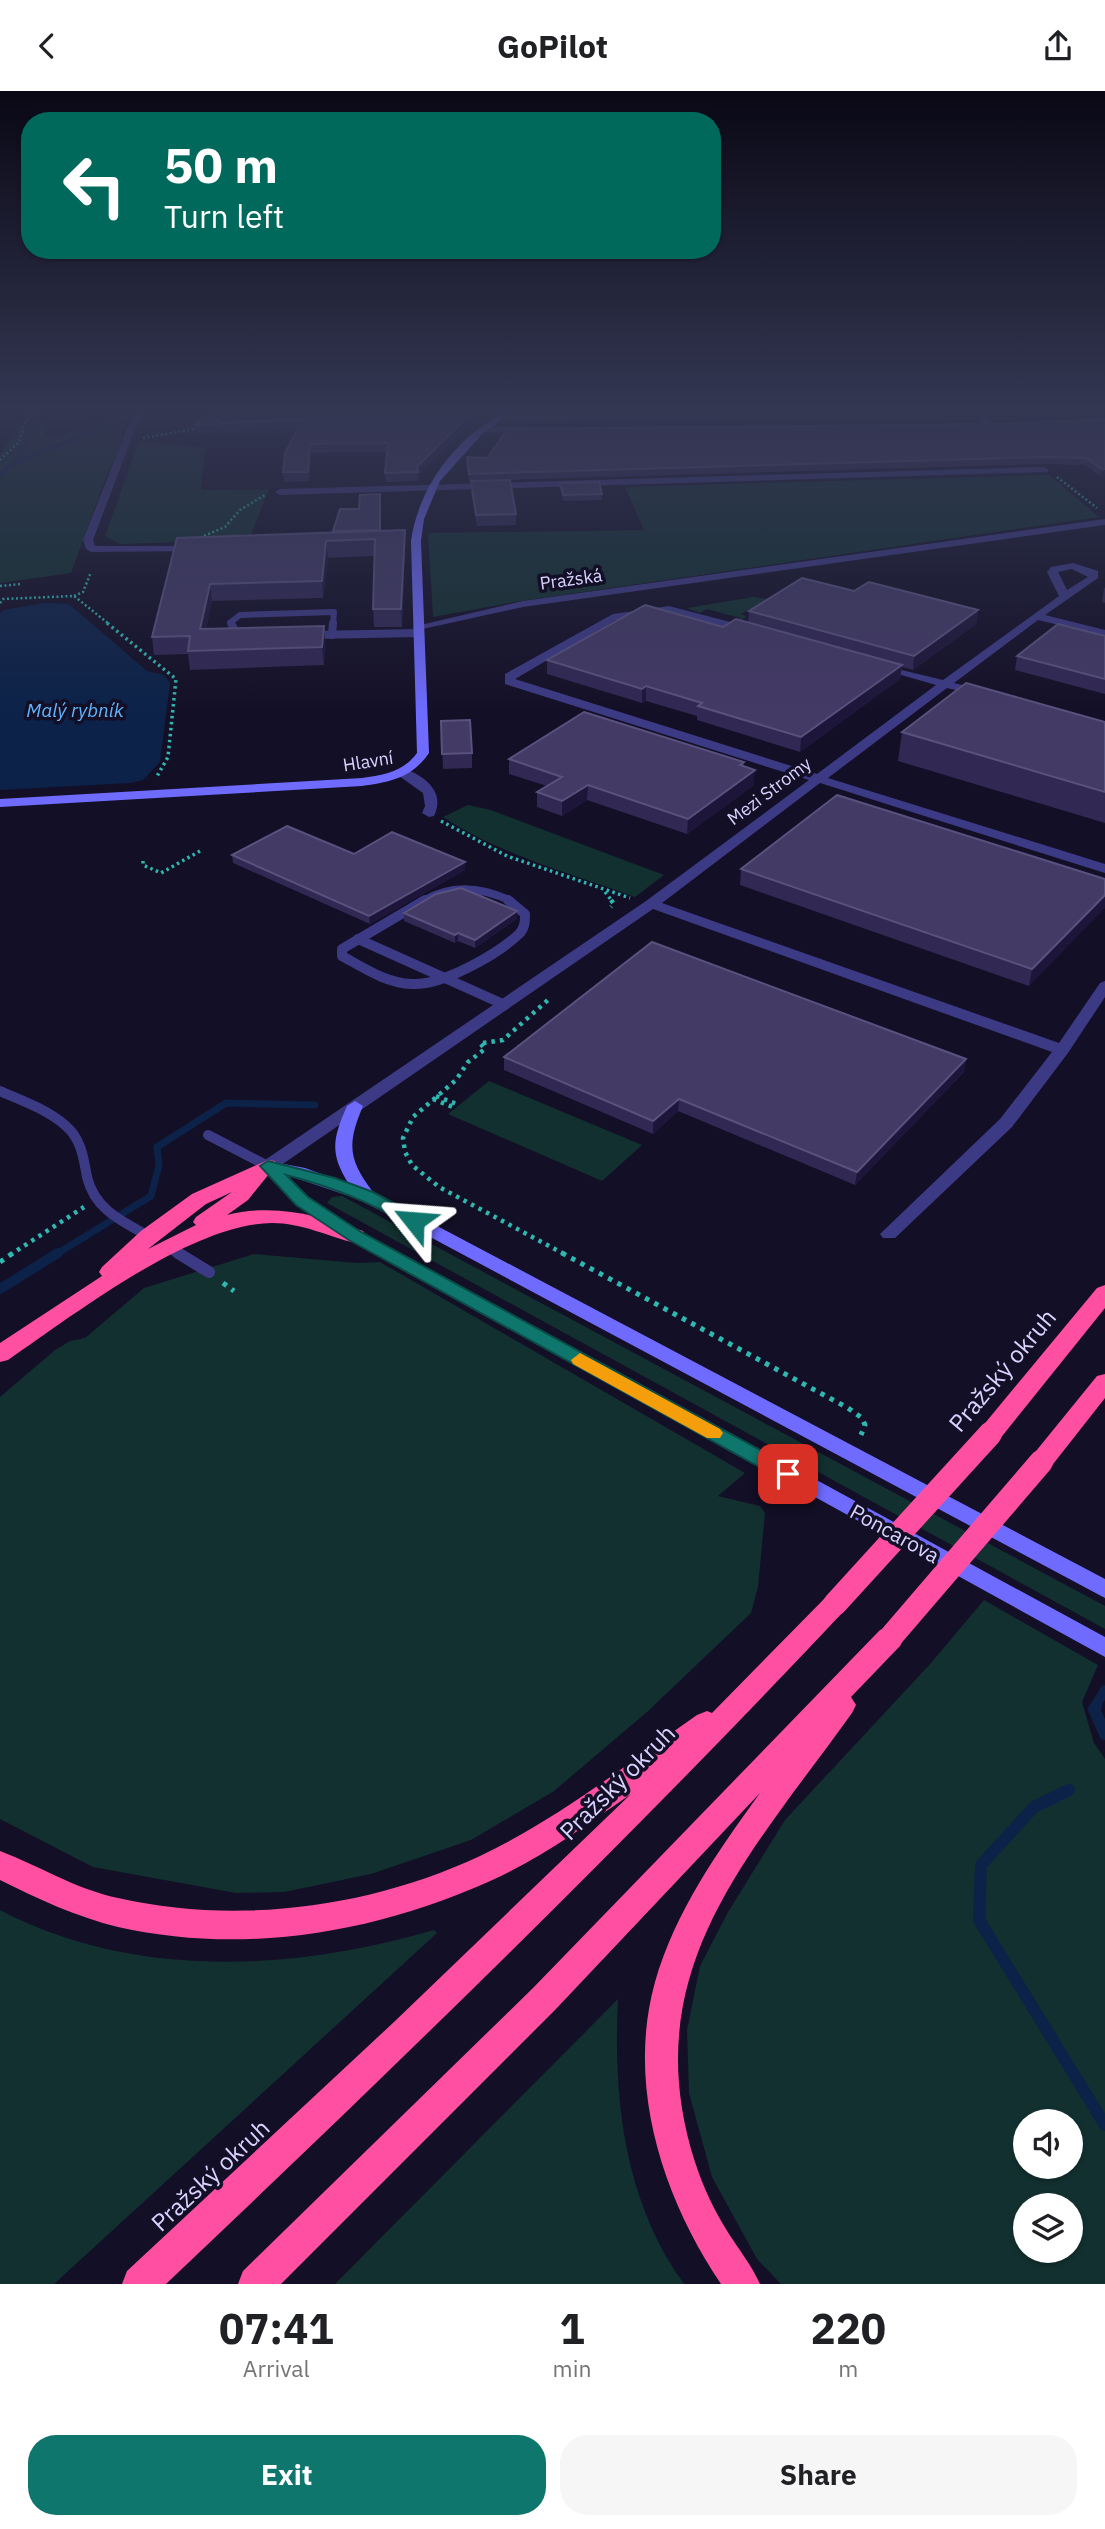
<!DOCTYPE html>
<meta charset="utf-8">
<style>
:root{--surface:#fff;--page:#f6f6f6;--text:#202124;--muted:#757577;--accent:#0f766e}
body{margin:0;font-family:"IBM Plex Sans",sans-serif;background:var(--page);color:var(--text);height:100vh;display:flex;flex-direction:column;font-size:26px;white-space:nowrap}
*{box-sizing:border-box;margin:0}
p{font-size:23px;color:var(--muted)}
.icon{flex:none;width:38px;height:38px;fill:none;stroke:currentColor;stroke-width:2;stroke-linecap:round;stroke-linejoin:round}
.map{position:relative;height:2193px;overflow:hidden}
.sheet{display:flex;flex-direction:column;background:var(--surface);flex:1}
.sheet>*{flex:none}
.banner{position:absolute;left:21px;top:21px;width:700px;height:147px;border-radius:28px;box-shadow:0 2px 5px #0004;background:#00695c;color:#fff;overflow:hidden}
.buttons{position:absolute;left:1013px;top:2018px;display:grid;gap:14px}
.buttons a{display:grid;place-items:center;width:70px;height:70px;border-radius:50%;background:var(--surface);box-shadow:0 2px 5px #0004;font-size:35px}
.pin{position:absolute;display:grid;place-items:center;width:60px;height:60px;color:#fff;margin:-30px;border-radius:14px;box-shadow:0 4px 10px #0006}
.me{position:absolute;width:77px;margin:-38px;rotate:298deg;stroke-linejoin:round;filter:drop-shadow(0 0 5px #0008)}
.turn{display:flex;align-items:center;gap:24px;height:147px;padding:0 28px;font-size:32px}
.turn .icon{width:91px;height:91px;stroke-width:2.5}
.turn b{display:block;font-size:49px;line-height:60px}
.eta{display:flex;justify-content:space-evenly;align-items:center;height:119px;text-align:center}
.eta b{font-size:42px;font-weight:800;line-height:49px}
.button{display:flex;gap:14px;margin-top:auto;padding:14px 28px}
.button a{flex:1;height:80px;border-radius:28px;background:var(--accent);color:#fff;font-size:28px;font-weight:800;line-height:80px;text-align:center}
.button a+a{background:var(--page);color:var(--text)}
header{display:flex;justify-content:space-between;align-items:center;height:91px;padding:0 28px;background:var(--surface);font-size:32px;font-weight:800}
.map>svg:first-child{display:block}
.green{fill:#12302f;fill-rule:evenodd}
.water{fill:#0c2248}
.lines{fill:none;stroke-linecap:round;stroke-linejoin:round}
.stream-far3{stroke:#0c2248;stroke-width:4.5}
.stream-far2{stroke:#0c2248;stroke-width:7}
.stream-far1{stroke:#0c2248;stroke-width:10}
.stream{stroke:#0c2248;stroke-width:12}
.path-far3{stroke:#2fb8b0;stroke-width:2.5;stroke-dasharray:2 2.5;stroke-linecap:butt}
.path-far2{stroke:#2fb8b0;stroke-width:3.5;stroke-dasharray:2.5 3.5;stroke-linecap:butt}
.path-far1{stroke:#2fb8b0;stroke-width:4.5;stroke-dasharray:3.5 5;stroke-linecap:butt}
.path{stroke:#2fb8b0;stroke-width:5;stroke-dasharray:4.5 6;stroke-linecap:butt}
.lane-far3{stroke:#3d3a85;stroke-width:6}
.lane-far2{stroke:#3d3a85;stroke-width:8}
.lane-far1{stroke:#3d3a85;stroke-width:10}
.lane{stroke:#3d3a85;stroke-width:12}
.street{fill:#3d3a85;fill-rule:evenodd}
.secondary{fill:#6f6bff;fill-rule:evenodd}
.highway{fill:#ff4fa3;fill-rule:evenodd}
.highway-bridge{stroke:#ff4fa3;stroke-width:24}
.wall{fill:#312854}
.shaded-wall{fill:#1d163a}
.building{fill:#433a66;stroke:#5a527e;stroke-width:2}
.route{fill:#0f766e;stroke:#0a4d48;stroke-width:2}
.slow{fill:#f59e0b}
.labels{text-anchor:middle;dominant-baseline:central;stroke-width:7;stroke-linejoin:round;paint-order:stroke}
.far-street-label{font-size:18px;fill:#d9d4ff;stroke:#130f26}
.far-water-label{font-size:19px;font-style:italic;fill:#62b6ff;stroke:#130f26}
.street-label{font-size:21px;fill:#d9d4ff;stroke:#130f26}
.near-street-label{font-size:24px;fill:#d9d4ff;stroke:#130f26}
</style>
<header><svg class="icon" aria-label="back" viewBox="0 0 24 24"><path d="M15 5l-7 7 7 7"/></svg>GoPilot<svg class="icon" aria-label="share" viewBox="0 0 24 24"><path d="M12 15V3M7 8l5-5 5 5M5 13v7h14v-7"/></svg></header>
<div class="map">
<svg width="1105" height="2193" viewBox="0 0 1105 2193">
<rect width="100%" height="100%" fill="#130f26"/>
<!-- green -->
<g class="green">
<path d="M34,316H52L45,326V345H59L127,321L137,322L123,334L120,358L105,389L71,482L0,492V363Z"/>
<path d="M139,350L205,357L201,399L269,398L249,449L120,453L105,445Z"/>
<path d="M1049,384L1099,426L521,510L433,526L428,442L644,439L625,396Z"/>
<path d="M753,506L767,508L768,513L761,512L741,523L747,526L735,531L740,527L707,518L700,522L687,517Z"/>
<path d="M468,714L491,719L664,784L635,806C570,782 501,764 443,726Z"/>
<path d="M489,990L642,1054L602,1090L448,1023Z"/>
<path d="M342,1105L1105,1515V1538L327,1112L332,1106Z"/>
<path d="M254,1163L357,1172L380,1171L745,1382L718,1405L760,1415L765,1422L758,1496L751,1522L647,1621L554,1700L471,1749L371,1783L284,1801L236,1802L93,1776L0,1728V1306L55,1259L70,1250L85,1247L144,1197Z"/>
<path d="M984,1509L1098,1574L1082,1611L1094,1652L1105,1668V2193H781L757,2168L712,2086L689,2002L687,1939L700,1875L728,1821L785,1729L931,1572ZM1026,2030H1071V2076H1026ZM1026,2114H1071V2160H1026Z"/>
<path d="M0,1819C133,1889 294,1880 434,1839L437,1842L54,2193H0Z"/>
<path d="M618,1908C613,2007 624,2110 684,2193H335Z"/>
</g>
<!-- water -->
<path class="water" d="M44,512L69,513L147,580L164,584L170,592L160,671L143,689L130,692L0,699V523L3,519Z"/>
<g class="lines">
<!-- stream-far3 -->
<g class="stream-far3">
<path d="M15,372L44,316"/>
<path d="M0,384L7,376L127,325"/>
</g>
<!-- stream-far2 -->
<path class="stream-far2" d="M55,1164L151,1105L159,1074L157,1056L226,1012L315,1014"/>
<!-- stream-far1 -->
<g class="stream-far1">
<path d="M0,1198L58,1162"/>
<path d="M1095,1616L1105,1599"/>
</g>
<!-- stream -->
<g class="stream">
<path d="M1096,1615L1094,1618L1105,1643"/>
<path d="M1069,1699L1034,1716L981,1774L979,1829L1105,2034"/>
</g>
<!-- path-far3 -->
<g class="path-far3">
<path d="M143,347L200,337"/>
<path d="M0,369L19,351L25,331L37,316"/>
<path d="M1057,386L1097,417"/>
<path d="M204,445L225,436L240,419L265,404"/>
<path d="M0,495L21,493"/>
<path d="M74,505L83,501L91,481"/>
<path d="M0,512L3,508L74,505L109,533"/>
</g>
<!-- path-far2 -->
<g class="path-far2">
<path d="M107,532L176,588L168,666L156,687"/>
<path d="M441,730L507,765L630,807"/>
<path d="M143,770V774L161,782L200,760"/>
<path d="M605,801L612,810"/>
</g>
<!-- path-far1 -->
<g class="path-far1">
<path d="M611,809L614,813L611,816"/>
<path d="M483,952L503,949L549,908"/>
<path d="M481,953L485,958L468,971L456,989L413,1026L403,1047L405,1061L412,1074L439,1096L566,1164"/>
<path d="M436,1005L459,1014"/>
<path d="M433,1008L455,1017"/>
<path d="M10,1164L84,1116"/>
</g>
<!-- path -->
<g class="path">
<path d="M562,1162L848,1317L862,1327L865,1334L861,1344"/>
<path d="M0,1171L13,1162"/>
<path d="M223,1192L234,1200"/>
</g>
<!-- lane-far3 -->
<path class="lane-far3" d="M232,533L231,531L240,524L334,521L333,533"/>
<!-- lane-far2 -->
<g class="lane-far2">
<path d="M231,532L235,540L245,544"/>
<path d="M313,544L418,542"/>
<path d="M332,544L333,532"/>
<path d="M423,810C451,793 482,796 511,810"/>
</g>
<!-- lane-far1 -->
<g class="lane-far1">
<path d="M425,809L342,858V865C364,877 386,892 412,893C442,895 498,863 519,843C525,837 525,830 525,823L508,809"/>
<path d="M358,848L505,914"/>
<path d="M0,1000C24,1011 53,1020 71,1040C82,1053 84,1070 87,1086C95,1120 124,1131 152,1147"/>
<path d="M208,1044L268,1075"/>
<path d="M166,1155L181,1164"/>
</g>
<!-- lane -->
<path class="lane" d="M178,1162L209,1181"/>
<!-- street -->
<g class="street">
<path d="M141,316H149L137,333L93,449L95,455H196L201,458L200,460L91,461L86,458L83,449L129,333Z"/>
<path d="M965,316H974L995,334L988,336Z"/>
<path d="M463,320L504,321L508,324L504,327L466,325L462,322Z"/>
<path d="M481,336H530L535,339L530,342L478,341V337Z"/>
<path d="M1044,376L1049,379L1047,381L280,404L275,401L280,398Z"/>
<path d="M1105,428V434L523,516L418,539L412,536L523,510Z"/>
<path d="M1073,472L1098,480V487L1045,524L1105,539V545L1038,529L954,592L986,600V606L947,597L828,687L1105,773V782L820,692L662,812L1059,952L1100,892L1105,890V906L1068,962L1012,1036L895,1147H883L880,1143L1000,1028L1052,961L653,818L274,1079H262L259,1075L262,1071L646,810L809,689L505,593V583L613,523L669,515L753,537L755,539L749,542L669,521L616,529L515,588L817,683L936,594L877,577V573L943,589L1059,505L1047,481L1051,476ZM1072,478L1088,486L1067,499L1058,481Z"/>
<path d="M404,678C425,684 446,702 434,725L429,726L422,722L425,715L423,702L399,685L398,682Z"/>
</g>
<!-- secondary -->
<g class="secondary">
<path d="M518,316H530L507,326L484,341L440,390L424,428L421,450L429,662C412,687 390,691 362,695L0,716V708L362,687C384,684 403,681 417,662L411,450C419,392 463,336 518,316Z"/>
<path d="M355,1010L363,1015C347,1053 348,1068 373,1101L1105,1488V1507L361,1109L287,1084L308,1106L361,1141L1105,1546V1566L349,1149L296,1114L259,1075L268,1070L305,1077L349,1093C329,1062 333,1047 347,1015Z"/>
</g>
<!-- highway -->
<g class="highway">
<path d="M268,1069L275,1070L278,1075L269,1083L248,1109L227,1124C275,1112 318,1124 363,1140L366,1145L363,1150L355,1152C327,1145 302,1132 272,1132C191,1133 75,1223 8,1269L0,1271V1252L102,1185L99,1181L102,1176L141,1140L192,1103ZM232,1101L196,1126L193,1131L196,1134L148,1158L206,1113Z"/>
<path d="M1105,1194V1217L999,1349L990,1352L981,1349L978,1343L981,1337L1097,1197Z"/>
<path d="M1105,1283V1307L1050,1377L1041,1380L1032,1377L1029,1371L1032,1365L1097,1285Z"/>
<path d="M835,1502L844,1506L848,1513L844,1520C626,1752 397,1974 166,2193H122L127,2180L394,1931L631,1703C589,1732 547,1763 501,1785C382,1841 247,1865 118,1836C77,1826 38,1808 0,1789V1760C40,1775 75,1798 118,1807C237,1834 369,1817 480,1765C558,1728 627,1673 697,1624L707,1620L712,1622L826,1506Z"/>
<path d="M890,1536L900,1539L904,1547L900,1555L851,1606L856,1614L852,1622C749,1766 634,1880 695,2071C703,2096 715,2121 729,2143C740,2160 752,2175 760,2193H721C663,2107 626,1995 655,1891C675,1821 718,1760 760,1702L555,1919L281,2193H238L243,2180L533,1897L880,1539Z"/>
</g>
<!-- highway-bridge -->
<g class="highway-bridge">
<path d="M835,1513L990,1343"/>
<path d="M890,1547L1041,1371"/>
</g>
</g>
<!-- wall -->
<g class="wall">
<path d="M203,316H343L344,322L222,328L220,330L221,331L490,318V327L480,334L470,332L418,385V390L386,391L385,382L387,361H344L311,362L309,390L284,391L283,381L298,338L195,343L194,334L211,322L203,321Z"/>
<path d="M396,316H480L396,320Z"/>
<path d="M489,316H512L503,320Z"/>
<path d="M978,316H1105V324L994,328Z"/>
<path d="M976,322L975,328L501,333V327Z"/>
<path d="M1105,328V385H1100L1085,374L1044,373L469,390L467,373V366L487,367L992,333Z"/>
<path d="M471,390L516,423V434L477,435L471,401Z"/>
<path d="M560,392L602,403V409L563,410Z"/>
<path d="M380,403V440L405,456L402,536H374L373,518L375,465L328,467L323,507L212,510L206,538L325,553L324,574L190,579L188,563L154,564L152,546L177,447L333,442V440L359,418Z"/>
<path d="M1104,497H1105V512L1102,511Z"/>
<path d="M854,500L978,519L976,533L913,579L902,576L900,588L800,661L697,629V625L646,610L642,612L547,583V569L748,532L749,520Z"/>
<path d="M1105,545V603L1015,579L1017,565Z"/>
<path d="M441,630L472,662V677L443,678Z"/>
<path d="M1105,631V732L898,670L902,641Z"/>
<path d="M509,668L744,671V676L754,694L687,743L587,709L562,725L537,716V701L547,695L509,683Z"/>
<path d="M354,763L465,779L370,833L233,772L232,764Z"/>
<path d="M741,778L1105,788L1029,895L740,794Z"/>
<path d="M404,822L517,828L475,857L458,850L455,852L404,830Z"/>
<path d="M504,966L966,968L964,981L855,1094L678,1020L653,1043L504,979Z"/>
</g>
<!-- shaded-wall -->
<g class="shaded-wall">
<path d="M503,316H512L503,320Z"/>
<path d="M490,318V327L480,334V325Z"/>
<path d="M221,319L222,328L216,332V336L215,323Z"/>
<path d="M469,324L470,332L418,385L417,376Z"/>
<path d="M310,353L311,362L309,390L308,381Z"/>
<path d="M1102,378H1105V385H1100Z"/>
<path d="M405,439V456L402,536L401,518Z"/>
<path d="M326,450L328,467L323,507L322,490Z"/>
<path d="M210,493L212,510L202,556L200,538Z"/>
<path d="M978,519L976,533L913,579L914,565Z"/>
<path d="M324,535L325,553L324,574L322,556Z"/>
<path d="M902,574L900,588L800,661L801,646Z"/>
<path d="M646,595V610L642,612V598Z"/>
<path d="M755,679L754,694L687,743L688,728Z"/>
<path d="M588,694L587,709L562,725V710Z"/>
<path d="M465,771V779L370,833L369,825Z"/>
<path d="M1105,804V817L1029,895L1032,878Z"/>
<path d="M517,820V828L475,857V849Z"/>
<path d="M458,842V850L455,852V844Z"/>
<path d="M966,968L964,981L855,1094L857,1081Z"/>
<path d="M679,1008L678,1020L653,1043V1030Z"/>
</g>
<!-- building -->
<g class="building">
<path d="M220,316H297L221,319L215,323V327L221,331L490,318L480,325L469,324L417,376L418,381L385,382L388,352H344L310,353L308,381H283L285,362L302,329L194,334Z"/>
<path d="M523,316H969L976,322L501,327Z"/>
<path d="M987,316H1105V317L995,322Z"/>
<path d="M1105,328V378H1102L1086,367L1045,366L469,383L467,366L487,367L508,338L992,333Z"/>
<path d="M510,389L516,423L476,424L471,390Z"/>
<path d="M599,391L602,403L563,404L560,392Z"/>
<path d="M380,403V439L333,440L340,418H359L360,404Z"/>
<path d="M405,439L401,518H373L375,448L326,450L322,490L210,493L200,538L324,535L322,556L188,560L190,545L152,546L177,447Z"/>
<path d="M802,487L854,500L869,491L978,519L914,565L749,520Z"/>
<path d="M645,514L723,536L736,528L902,574L801,646L698,615L702,612L646,595L642,598L547,569Z"/>
<path d="M1058,533L1105,545V588L1017,565Z"/>
<path d="M966,592L1105,631V701L902,641Z"/>
<path d="M584,621L744,671L740,674L755,679L688,728L588,694L562,710L537,701L562,686L509,668Z"/>
<path d="M470,629L472,662L442,663L441,630Z"/>
<path d="M837,704L1105,788V804L1032,878L741,778Z"/>
<path d="M287,735L354,763L392,741L465,771L369,825L232,764Z"/>
<path d="M461,797L517,820L475,849L458,842L455,844L404,822L436,803Z"/>
<path d="M652,851L966,968L857,1081L679,1008L653,1030L504,966Z"/>
</g>
<!-- sky -->
<linearGradient id="sky" x2="0" y2="1"><stop stop-color="#0a0815"/><stop offset="0.51" stop-color="#333752"/><stop offset="1" stop-color="#333752" stop-opacity="0"/></linearGradient>
<rect width="1105" height="623" fill="url(#sky)"/>
<!-- route -->
<path class="route" d="M268,1070L335,1087L373,1101L420,1126L423,1130L420,1133C408,1137 395,1126 385,1121C353,1104 321,1093 286,1084L308,1106L361,1141L795,1378L797,1383L795,1388H781L349,1149L296,1114L260,1075Z"/>
<!-- slow -->
<path class="slow" d="M580,1262L720,1338L723,1342L720,1347H707L573,1273L571,1269Z"/>
<g class="labels">
<!-- far-street labels -->
<g class="far-street-label">
<text transform="translate(571 488) rotate(-8)">Pražská</text>
<text transform="translate(368 670) rotate(-9)">Hlavní</text>
<text transform="translate(769 700) rotate(-37)">Mezi Stromy</text>
</g>
<!-- far-water labels -->
<g class="far-water-label">
<text x="75" y="619">Malý rybník</text>
</g>
<!-- street labels -->
<g class="street-label">
<text transform="translate(895 1442) rotate(29)">Poncarova</text>
</g>
<!-- near-street labels -->
<g class="near-street-label">
<text transform="translate(1002 1279) rotate(-50)">Pražský okruh</text>
<text transform="translate(617 1691) rotate(-45)">Pražský okruh</text>
<text transform="translate(210 2084) rotate(-43)">Pražský okruh</text>
</g>
</g>
</svg>
<div class="buttons">
<a><svg class="icon" aria-label="sound" viewBox="0 0 24 24"><path d="M4 9h4l5-4v14l-5-4H4zM17 9q2 3 0 6"/></svg></a>
<a><svg class="icon" aria-label="layers" viewBox="0 0 24 24"><path d="M12 4l9 5-9 5-9-5zM3 14l9 5 9-5"/></svg></a>
</div>
<div class="pin" style="left:788px;top:1383px;background:#d93025"><svg class="icon" aria-label="arrive" viewBox="0 0 24 24"><path d="M6 21V4h12l-3 4 3 4H6"/></svg></div>
<svg class="me" style="left:414px;top:1130px" viewBox="-20 -20 40 40"><path d="M0-17L14 15 0 8-14 15z" fill="#0f766e" stroke="#fff" stroke-width="4"/></svg>
<div class="banner">
<div class="turn"><svg class="icon" aria-label="left" viewBox="0 0 24 24"><path d="M17 20v-9H6M10 6l-5 5 5 5"/></svg><div><b>50 m</b>Turn left</div></div>
</div>
</div>
<section class="sheet">
<div class="eta">
<div><b>07:41</b><p>Arrival</p></div>
<div><b>1</b><p>min</p></div>
<div><b>220</b><p>m</p></div>
</div>
<div class="button"><a>Exit</a><a>Share</a></div>
</section>
